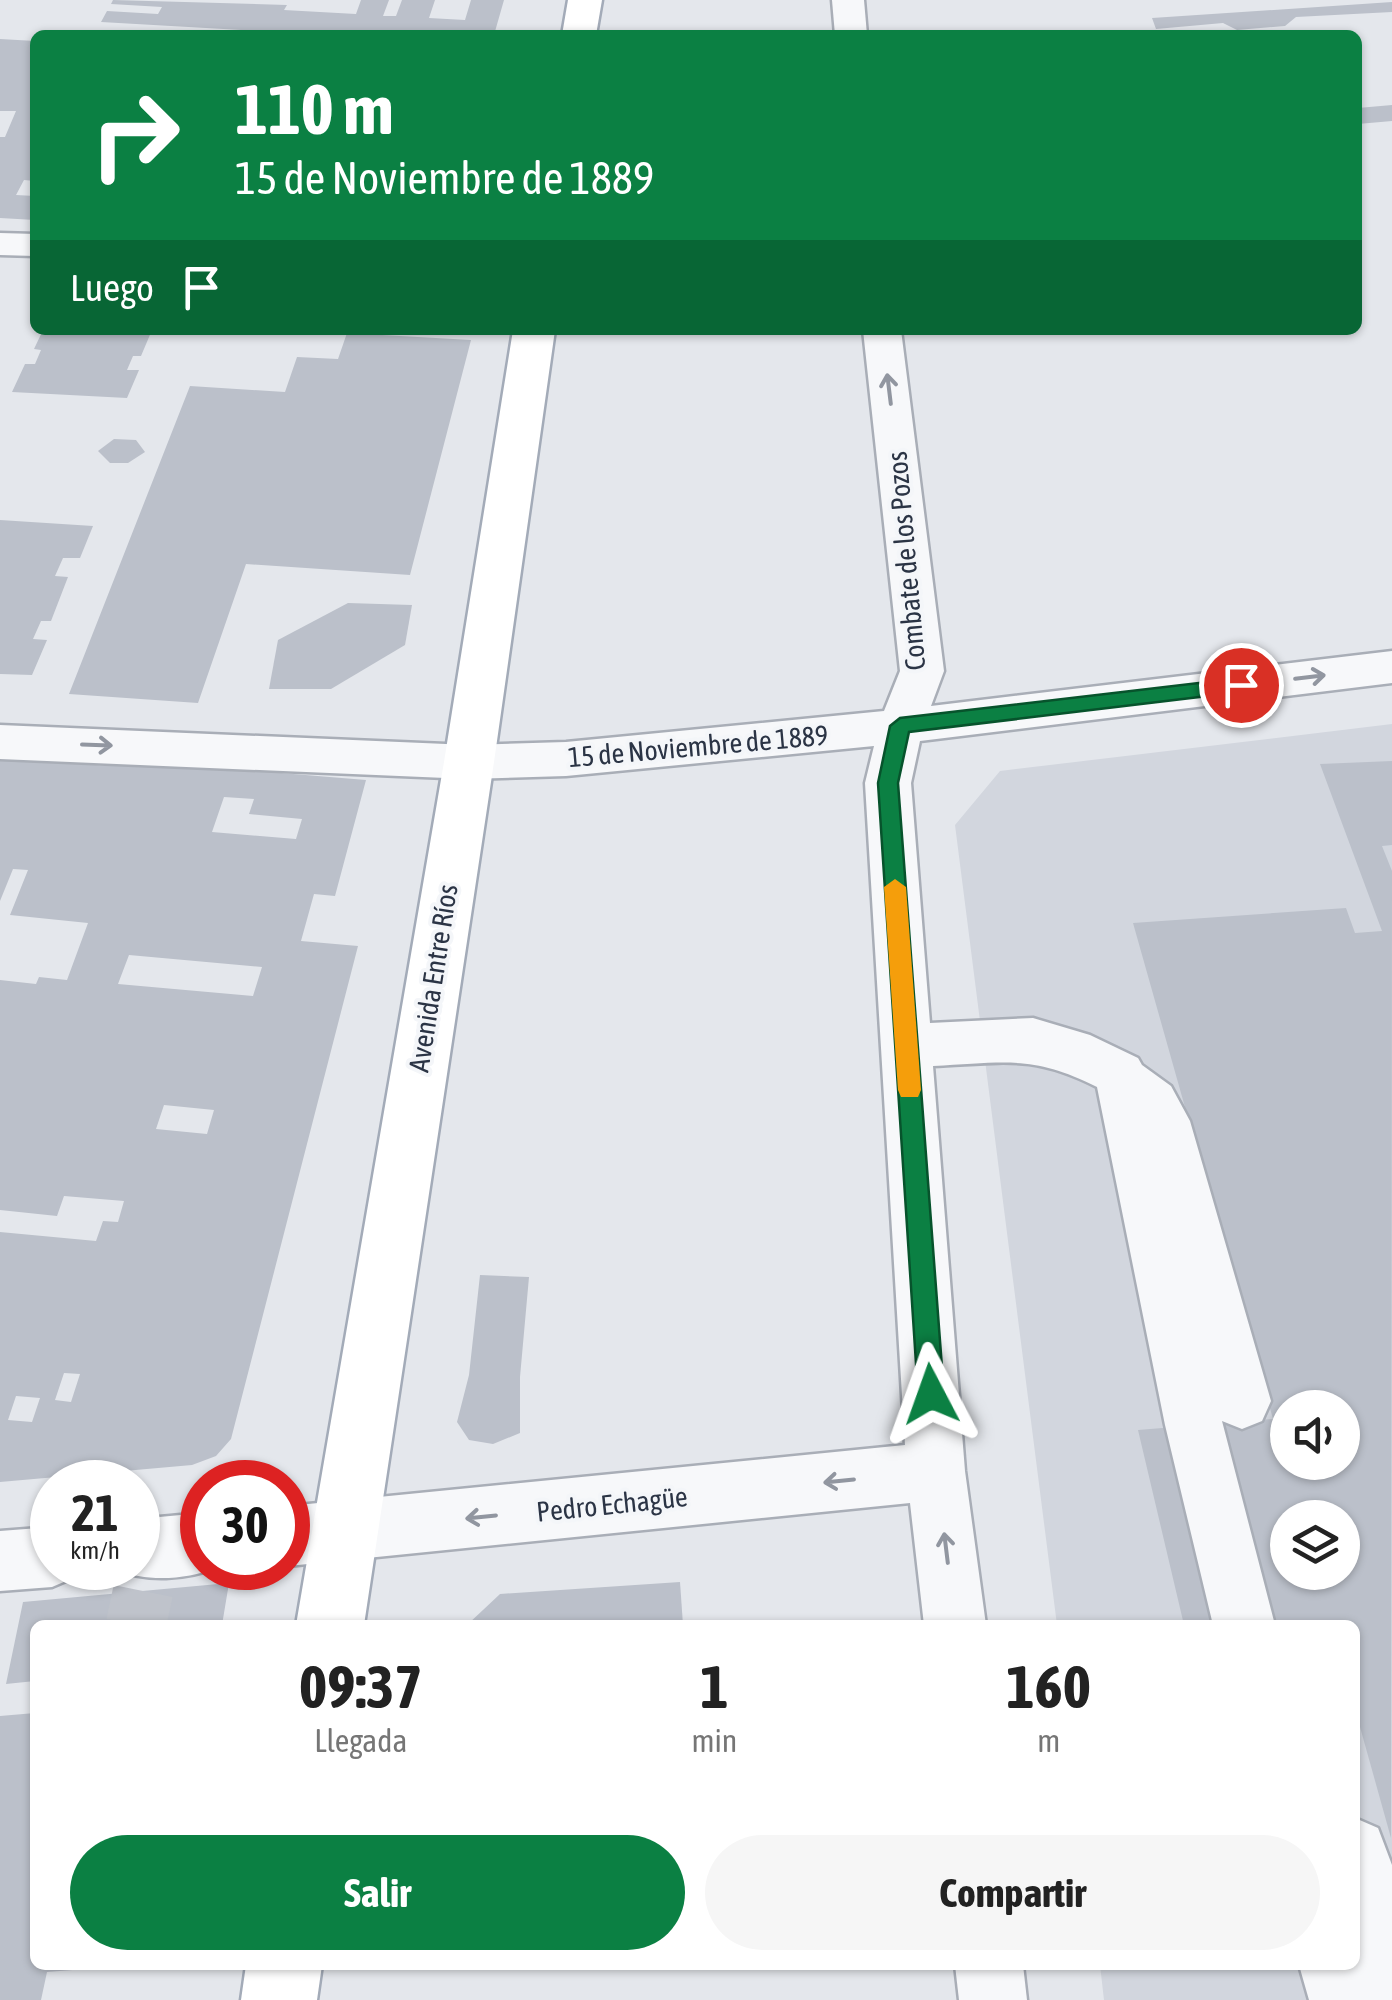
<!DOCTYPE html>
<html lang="es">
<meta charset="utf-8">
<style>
:root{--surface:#fff;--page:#f6f6f6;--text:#222;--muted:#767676;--accent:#0b8043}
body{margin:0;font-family:"Asap Condensed",sans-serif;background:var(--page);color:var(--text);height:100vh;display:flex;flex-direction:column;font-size:38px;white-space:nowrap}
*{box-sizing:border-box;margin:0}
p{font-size:32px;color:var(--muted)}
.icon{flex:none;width:55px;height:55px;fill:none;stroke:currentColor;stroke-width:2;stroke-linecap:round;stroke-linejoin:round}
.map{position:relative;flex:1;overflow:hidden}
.sheet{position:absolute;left:30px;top:1620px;width:1330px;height:350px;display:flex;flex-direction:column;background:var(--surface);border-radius:15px;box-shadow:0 2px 8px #0004}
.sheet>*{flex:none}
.guide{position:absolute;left:30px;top:30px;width:1332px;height:305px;border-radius:15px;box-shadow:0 2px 8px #0004;background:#0b8043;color:#fff;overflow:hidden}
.fabs{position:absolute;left:1270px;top:1390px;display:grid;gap:20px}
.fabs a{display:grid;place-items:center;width:90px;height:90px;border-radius:50%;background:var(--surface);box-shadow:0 2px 8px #0004;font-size:50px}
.speed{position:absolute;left:30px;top:1460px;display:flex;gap:20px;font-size:50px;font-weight:700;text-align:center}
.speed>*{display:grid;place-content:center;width:130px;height:130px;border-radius:50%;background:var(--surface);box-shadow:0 2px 8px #0004;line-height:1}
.speed small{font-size:25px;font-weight:400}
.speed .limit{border:15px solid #d22;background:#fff;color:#111}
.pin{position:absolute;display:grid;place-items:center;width:85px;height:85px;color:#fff;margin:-42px;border:5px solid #fff;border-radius:50%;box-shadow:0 2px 10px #0007}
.me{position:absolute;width:110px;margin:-55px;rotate:356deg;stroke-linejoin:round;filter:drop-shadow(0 0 8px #0008)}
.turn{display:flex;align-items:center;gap:35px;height:210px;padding:0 40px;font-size:45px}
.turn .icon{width:130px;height:130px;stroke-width:2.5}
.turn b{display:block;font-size:70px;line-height:85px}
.then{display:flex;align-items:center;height:95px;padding:0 40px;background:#0003;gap:20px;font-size:38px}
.eta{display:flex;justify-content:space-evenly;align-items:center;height:170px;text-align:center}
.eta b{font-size:60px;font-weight:700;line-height:70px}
.button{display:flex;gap:20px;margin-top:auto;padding:20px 40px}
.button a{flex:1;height:115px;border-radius:60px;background:var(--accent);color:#fff;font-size:40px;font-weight:700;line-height:115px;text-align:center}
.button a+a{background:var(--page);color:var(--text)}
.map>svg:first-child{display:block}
.built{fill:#d2d6de;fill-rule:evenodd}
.building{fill:#bbc0ca;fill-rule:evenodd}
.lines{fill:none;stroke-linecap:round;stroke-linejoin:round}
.minor-tunnel{stroke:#bfc3cb;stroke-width:60;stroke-dasharray:60 30;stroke-linecap:butt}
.minor-casing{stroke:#a9aeb7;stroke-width:5}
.major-casing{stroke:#a3abb8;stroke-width:5}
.minor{fill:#f7f8fa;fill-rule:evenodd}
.major{fill:#fff;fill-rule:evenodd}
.oneway{stroke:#9196a0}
.route{fill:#0b8043;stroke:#07532c;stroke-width:2.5}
.slow{fill:#f59e0b}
.labels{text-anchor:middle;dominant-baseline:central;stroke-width:8;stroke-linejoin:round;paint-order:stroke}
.street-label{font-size:28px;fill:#2b3445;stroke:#f4f6f9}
</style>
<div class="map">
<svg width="1392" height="2000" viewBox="0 0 1392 2000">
<rect width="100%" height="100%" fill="#e4e7ec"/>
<!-- built -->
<path class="built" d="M1392,724V2000H1104L1100,1965H1355V1625H1057L955,825L1000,771ZM1288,1408H1342V1462H1288ZM1288,1518H1342V1572H1288Z"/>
<!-- building -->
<g class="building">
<path d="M113,0L287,5L284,10L356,14L361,0H389L383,16H396L402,0H435L429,18L465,20L471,0H504L494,35H238L241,30L101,22L107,11L158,14L162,7L111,4Z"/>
<path d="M1392,2V12L1296,17L1285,26L1237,30L1223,23L1156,29L1152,18Z"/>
<path d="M0,39L35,41V181L24,180L16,195L35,196V220L0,218V137H5L16,111H0Z"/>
<path d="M1392,105V121L1358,124V108Z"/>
<path d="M43,330H152L141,356H133L127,370H139L127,398L12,392L25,364H35L41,350L34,349Z"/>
<path d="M347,333L471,340L410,575L246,564L198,703L69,694L190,386L285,392L297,357L338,359Z"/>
<path d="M114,439L136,440L145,452L128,463H110L98,451Z"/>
<path d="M0,520L93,526L80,558H63L55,576L68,577L51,621H41L33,639L47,640L32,675L0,674Z"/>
<path d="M348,603L412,605L405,645L331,689H269L278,640Z"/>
<path d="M0,758L109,766L111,759L366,780L335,896L314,894L301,941L358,946L231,1439L216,1456L192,1465L0,1482V1232L96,1241L103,1221L118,1222L124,1201L64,1196L57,1216L0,1210V980L36,984L39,977L67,980L88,923L10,915L28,870L13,869L0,901ZM224,797L254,799L249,814L302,819L296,839L212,832ZM129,955L262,967L253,996L118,984ZM164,1105L214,1110L207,1134L156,1129ZM64,1373L80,1374L71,1402L55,1400ZM16,1396L40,1398L32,1422L8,1420Z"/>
<path d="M1392,761V845L1382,846L1392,871L1391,1838L1360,1727H1355V1625H1184L1138,1430L1273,1419L1133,923L1346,908L1355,933L1382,931L1320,764ZM1288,1408H1342V1462H1288ZM1288,1518H1342V1572H1288Z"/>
<path d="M480,1275L529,1277L520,1377V1433L493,1444L469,1440L457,1422L469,1375Z"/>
<path d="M680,1582L683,1625H467L500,1594Z"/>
<path d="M229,1583L222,1625H35V1681L6,1684L23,1602Z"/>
<path d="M35,1713V1965L98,1968L47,1972L41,2000H0V1716Z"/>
</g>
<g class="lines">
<!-- minor-tunnel -->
<path class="minor-tunnel" d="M136,1625L143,1591"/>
<!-- minor casing -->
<g class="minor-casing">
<g id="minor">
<path d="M832,0H864L867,35H835Z"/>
<path d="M0,233L35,234V256L0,255Z"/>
<path d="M863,330H901L944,671L931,706L1392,651V683L920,741L911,783L930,1023L1033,1018L1090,1035L1138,1058L1142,1065L1171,1086L1190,1121L1271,1401L1262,1421L1242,1429L1222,1421L1275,1625H1213L1165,1425L1097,1087C1032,1054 1004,1063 933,1066L965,1471L986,1625H924L910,1503L288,1566V1506L905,1445L865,783L874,746L566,776L469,779L0,759V725L469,745L566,742L884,711L900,671Z"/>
<path d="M202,1513V1568H216C186,1580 146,1582 117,1570L115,1568H138V1519Z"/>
<path d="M52,1527V1568H78L73,1578L52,1587L0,1591V1531Z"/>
<path d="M1355,1818L1378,1828L1392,1865V2000H1309L1299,1965H1355Z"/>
<path d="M955,1965H1023L1027,2000H959Z"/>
</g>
</g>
<!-- major casing -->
<g class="major-casing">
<g id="major">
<path d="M568,0H602L596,35H562Z"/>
<path d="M513,330H555L494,762L364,1625H296L444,762Z"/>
<path d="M246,1965H322L317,2000H241Z"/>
</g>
</g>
<!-- minor -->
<use href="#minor" class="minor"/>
<!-- major -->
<use href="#major" class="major"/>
</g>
<!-- one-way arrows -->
<defs><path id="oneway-shaft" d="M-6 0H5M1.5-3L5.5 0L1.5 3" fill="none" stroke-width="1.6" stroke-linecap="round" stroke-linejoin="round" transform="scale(2.5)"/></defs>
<g class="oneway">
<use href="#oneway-shaft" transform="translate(889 389) rotate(-97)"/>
<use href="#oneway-shaft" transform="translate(1310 677) rotate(-7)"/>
<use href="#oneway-shaft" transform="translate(97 745) rotate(2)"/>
<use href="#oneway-shaft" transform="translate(839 1481) rotate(174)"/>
<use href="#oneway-shaft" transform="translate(481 1517) rotate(174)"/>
<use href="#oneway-shaft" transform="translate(946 1548) rotate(-97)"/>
</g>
<!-- route -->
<path class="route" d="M1241,678L1251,685L1241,692L909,732L898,783L944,1394L940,1402L931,1406L922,1402L918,1394L878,783L890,726L900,718Z"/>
<!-- slow -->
<path class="slow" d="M895,879L906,887L921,1090L918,1097H901L898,1090L884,887Z"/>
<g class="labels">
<!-- street labels -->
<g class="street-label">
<text transform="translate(906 561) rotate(-95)">Combate de los Pozos</text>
<text transform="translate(698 746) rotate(-5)">15 de Noviembre de 1889</text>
<text transform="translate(433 978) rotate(-81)">Avenida Entre Ríos</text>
<text transform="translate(612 1504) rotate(-6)">Pedro Echagüe</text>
</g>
</g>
</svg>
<div class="fabs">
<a><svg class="icon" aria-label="sound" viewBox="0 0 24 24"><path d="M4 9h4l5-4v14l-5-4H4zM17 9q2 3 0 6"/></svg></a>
<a><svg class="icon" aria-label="layers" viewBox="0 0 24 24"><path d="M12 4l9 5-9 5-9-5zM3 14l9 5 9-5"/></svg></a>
</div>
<div class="speed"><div>21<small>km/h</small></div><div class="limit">30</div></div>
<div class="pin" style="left:1241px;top:685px;background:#d93025"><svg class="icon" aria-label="arrive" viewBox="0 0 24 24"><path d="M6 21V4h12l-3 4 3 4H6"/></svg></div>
<svg class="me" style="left:931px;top:1394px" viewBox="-20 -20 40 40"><path d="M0-17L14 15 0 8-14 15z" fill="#0b8043" stroke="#fff" stroke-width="4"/></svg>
<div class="guide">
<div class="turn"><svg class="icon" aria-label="right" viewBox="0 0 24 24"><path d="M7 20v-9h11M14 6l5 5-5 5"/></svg><div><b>110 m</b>15 de Noviembre de 1889</div></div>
<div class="then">Luego<svg class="icon" aria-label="arrive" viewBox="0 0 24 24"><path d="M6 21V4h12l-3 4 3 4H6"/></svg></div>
</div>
<section class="sheet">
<div class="eta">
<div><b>09:37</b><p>Llegada</p></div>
<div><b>1</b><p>min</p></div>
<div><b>160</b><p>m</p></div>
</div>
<div class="button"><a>Salir</a><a>Compartir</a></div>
</section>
</div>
